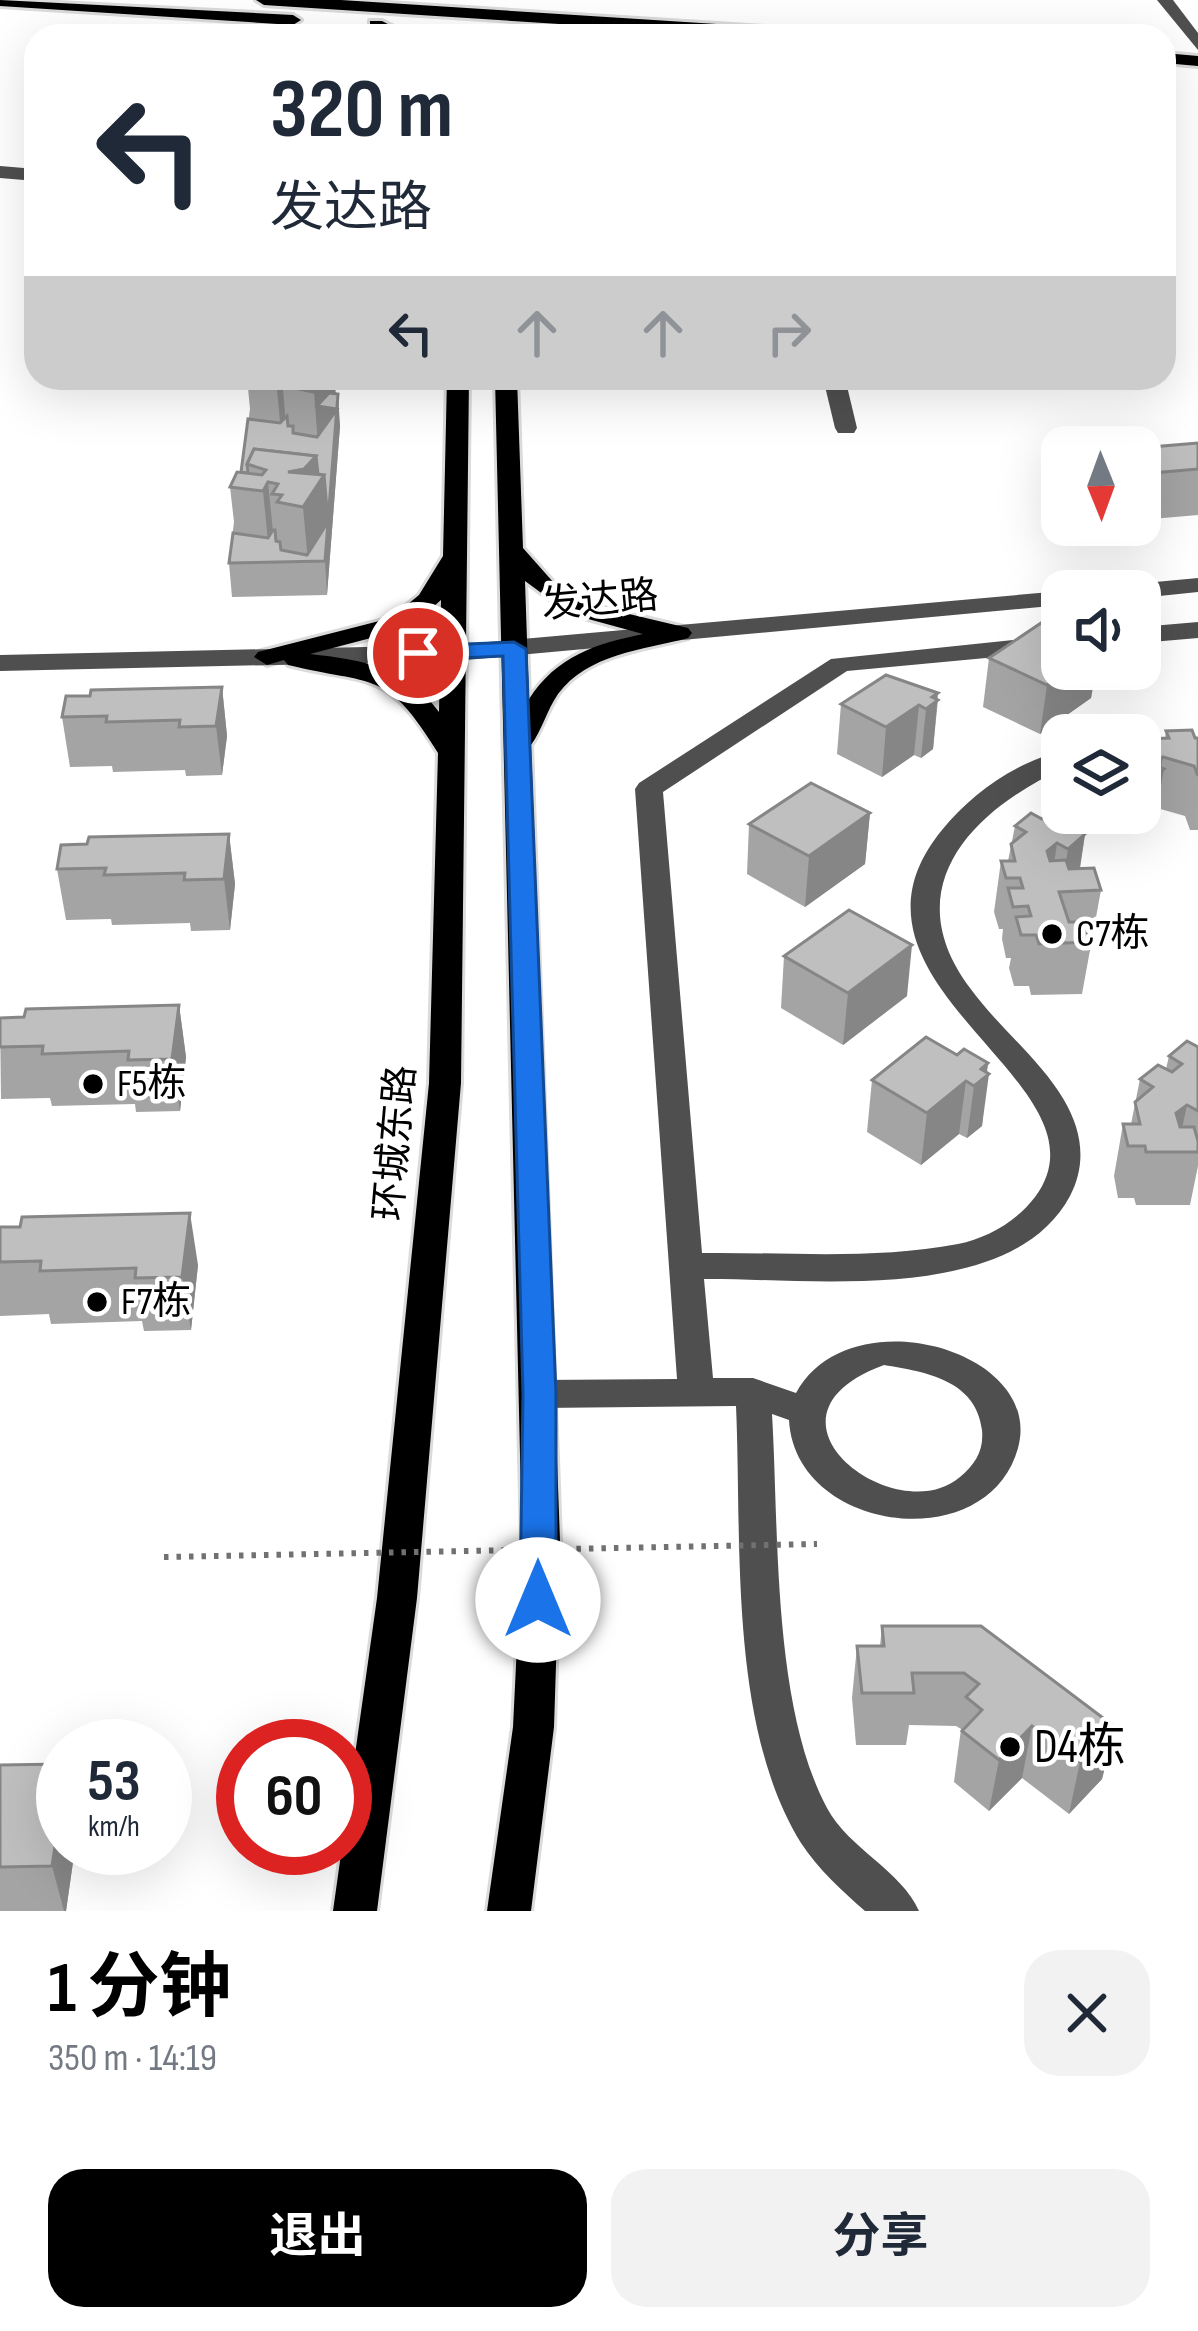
<!DOCTYPE html>
<html lang="zh">
<meta charset="utf-8">
<style>
:root{--surface:#fff;--page:#f2f2f3;--text:#1f2937;--muted:#747a83;--accent:#000}
body{margin:0;font-family:"Sofia Sans Condensed","Noto Sans SC",sans-serif;background:var(--page);color:var(--text);height:100vh;display:flex;flex-direction:column;font-size:45px;white-space:nowrap}
*{box-sizing:border-box;margin:0}
p{font-size:39px;color:var(--muted)}
.icon{flex:none;width:66px;height:66px;fill:none;stroke:currentColor;stroke-width:2;stroke-linecap:round;stroke-linejoin:round}
.map{position:relative;height:1911px;overflow:hidden}
.side{display:flex;flex-direction:column;background:var(--surface);flex:1}
.side>*{flex:none}
.guide{position:absolute;left:24px;top:24px;width:1152px;height:366px;border-radius:36px;box-shadow:0 12px 48px #0002;background:#fff;color:var(--text);overflow:hidden}
.needle{width:78px;rotate:179deg}
.fabs{position:absolute;left:1041px;top:426px;display:grid;gap:24px}
.fabs a{display:grid;place-items:center;width:120px;height:120px;border-radius:24px;background:var(--surface);box-shadow:0 12px 48px #0002;font-size:60px}
.speed{position:absolute;left:36px;top:1719px;display:flex;gap:24px;font-size:60px;font-weight:700;text-align:center}
.speed>*{display:grid;place-content:center;width:156px;height:156px;border-radius:50%;background:var(--surface);box-shadow:0 12px 48px #0002;line-height:1}
.speed small{font-size:30px;font-weight:400}
.speed .limit{border:18px solid #d22;background:#fff;color:#111}
.pin{position:absolute;display:grid;place-items:center;width:102px;height:102px;color:#fff;margin:-51px;border:6px solid #fff;border-radius:50%;box-shadow:0 3px 12px #0007}
.me{position:absolute;width:132px;margin:-66px;rotate:0deg;stroke-linejoin:round;filter:drop-shadow(0 0 9px #0008)}
.turn{display:flex;align-items:center;gap:42px;height:252px;padding:0 48px;font-size:54px}
.turn .icon{width:156px;height:156px;stroke-width:2.5}
.turn b{display:block;font-size:84px;line-height:102px}
.lanes{display:flex;align-items:center;height:114px;padding:0 48px;background:#0003;justify-content:center;gap:60px;direction:ltr}
.lanes .off{opacity:.35}
.round{display:grid;place-items:center;flex:none;width:126px;height:126px;border-radius:36px;background:var(--page)}
.headline{display:flex;align-items:center;justify-content:space-between;height:204px;padding:0 48px}
h1{font-size:72px;font-weight:700;line-height:90px;color:var(--accent)}
.cta{display:flex;gap:24px;margin-top:auto;padding:24px 48px}
.cta a{flex:1;height:138px;border-radius:36px;background:var(--accent);color:#fff;font-size:48px;font-weight:700;line-height:138px;text-align:center}
.cta a+a{background:var(--page);color:var(--text)}
.map>svg:first-child{display:block}
.lines{fill:none;stroke-linecap:round;stroke-linejoin:round}
.major-casing{stroke:#dbdbdb;stroke-width:6}
.minor{fill:#4f4f4f;fill-rule:evenodd}
.major{fill:#000;fill-rule:evenodd}
.path-bridge{stroke:#717171;stroke-width:6;stroke-dasharray:4.5 8;stroke-linecap:butt}
.wall{fill:#a4a4a4}
.shaded-wall{fill:#868686}
.building{fill:#bfbfbf;stroke:#868686;stroke-width:3}
.route{fill:#1a73e8;stroke:#114b97;stroke-width:3}
.poi-dot{fill:#000;stroke:#fff;stroke-width:4.5}
.labels{text-anchor:middle;dominant-baseline:central;stroke-width:9;stroke-linejoin:round;paint-order:stroke}
.street-label{font-size:39px;fill:#000;stroke:#fff}
.poi-label{font-size:39px;fill:#000;stroke:#fff;text-anchor:start}
.near-poi-label{font-size:48px;fill:#000;stroke:#fff;text-anchor:start}
</style>
<div class="map">
<svg width="1198" height="1911" viewBox="0 0 1198 1911">
<rect width="100%" height="100%" fill="#fff"/>
<g class="lines">
<!-- major casing -->
<g class="major-casing">
<g id="major">
<path d="M0,0L293,15L301,20L293,25L0,6Z"/>
<path d="M256,0H341L827,31L835,36H748L264,5Z"/>
<path d="M370,21H382L411,36H388L370,29Z"/>
<path d="M1164,53L1198,56V66L1164,63Z"/>
<path d="M447,378H469L461,1083L417,1598L377,1911H333L377,1598L429,1083L438,753C386,668 374,686 288,665L284,660L267,665L254,657L258,652L391,618L419,595L443,556ZM441,600L439,712C406,667 363,660 310,654L409,628Z"/>
<path d="M495,378H517L523,548L554,583L587,604L688,628L692,633L688,638C642,650 588,654 558,694C547,710 542,730 531,745L560,1541L554,1727L531,1911H487L513,1727L522,1541ZM525,581L570,614L643,634C595,644 557,656 529,699Z"/>
</g>
</g>
<!-- minor -->
<g class="minor">
<path d="M1157,0H1173L1198,33V50Z"/>
<path d="M0,166L36,169V181L0,178Z"/>
<path d="M823,378H845L857,428L854,433H838L835,428Z"/>
<path d="M1198,578V592L1140,598V591H1122L1134,584Z"/>
<path d="M1062,591V605L455,661L0,671V655L455,645Z"/>
<path d="M1198,622V638L1140,643V627Z"/>
<path d="M1062,635V651L847,671L663,792L702,1253C787,1252 874,1260 958,1244C987,1238 1016,1222 1035,1197C1120,1083 815,985 942,830C971,794 1016,762 1062,751V769C970,812 896,889 970,988C999,1028 1039,1058 1064,1100C1082,1131 1087,1163 1070,1196C1011,1306 810,1278 704,1279L713,1378H753L796,1393C849,1295 1045,1350 1018,1448C988,1558 795,1533 789,1420L772,1414C779,1530 772,1705 827,1808C849,1849 901,1870 919,1911H865C842,1891 818,1869 801,1843C728,1725 742,1541 736,1406L540,1408L527,1404L522,1394L527,1384L540,1380L677,1379L635,789L639,783L831,659ZM884,1365C926,1372 976,1380 982,1430C984,1451 975,1464 960,1477C896,1532 742,1417 884,1365Z"/>
</g>
<!-- major -->
<use href="#major" class="major"/>
<!-- path-bridge -->
<path class="path-bridge" d="M164,1557L817,1544"/>
</g>
<!-- wall -->
<g class="wall">
<path d="M247,378H334L340,426L327,595L232,597L229,563L234,522L230,487L241,472L250,409Z"/>
<path d="M1198,443V515L1140,520V448Z"/>
<path d="M989,658L1062,669H1096L1091,698L1040,734L983,707Z"/>
<path d="M222,687L227,736L222,775L186,776L185,770L113,772L112,766L70,767L62,717L90,696Z"/>
<path d="M938,700L933,749L921,758L914,755L882,777L837,754L841,704Z"/>
<path d="M1166,731L1198,738V830H1190L1185,816L1157,808L1155,819L1138,832L1106,813H1140V741L1165,738Z"/>
<path d="M870,813L865,864L805,907L747,874L749,824Z"/>
<path d="M1042,819L1085,834L1080,869L1101,890L1082,994L1031,995L1029,986H1014L1009,968L1011,958H1006L1002,939L1003,929H999L994,912L1001,861H1008L1015,826Z"/>
<path d="M229,834L235,884L230,930L191,931L190,923L112,925L111,919L66,920L57,869Z"/>
<path d="M784,956L907,996L843,1045L781,1008Z"/>
<path d="M179,1005L186,1057L180,1111L136,1112L135,1104L52,1106L50,1098L1,1099L0,1018Z"/>
<path d="M1198,1047V1166L1190,1205H1136L1134,1198H1118L1114,1176L1123,1124H1131L1140,1079L1166,1069L1169,1056Z"/>
<path d="M957,1055L988,1063L982,1126L967,1138L959,1134L921,1165L867,1132L872,1080Z"/>
<path d="M0,1227L198,1265L191,1330L144,1331L142,1321L51,1324L49,1314L0,1316Z"/>
<path d="M882,1626L1115,1727L1102,1779L1069,1814L1022,1778L989,1811L954,1782L961,1729L956,1726L909,1725L906,1745H856L852,1698L857,1646H880Z"/>
<path d="M0,1765L75,1848L66,1911H0Z"/>
</g>
<!-- shaded-wall -->
<g class="shaded-wall">
<path d="M276,378H282L288,448L283,455Z"/>
<path d="M301,378H334L337,410L338,394L340,426L327,595L325,561H308L303,507L291,505L288,472L304,469L316,456L318,483L324,475L328,522L334,449L320,470L314,392L301,389Z"/>
<path d="M268,482L276,562H270L263,491Z"/>
<path d="M1070,669H1096L1091,698L1040,734L1047,685Z"/>
<path d="M222,687L227,736L222,775L216,726Z"/>
<path d="M938,693L933,749L921,758L926,709L932,697Z"/>
<path d="M919,705L914,755L882,777L886,727Z"/>
<path d="M1163,757L1160,772L1164,769L1155,819L1138,832L1147,782L1154,765Z"/>
<path d="M870,813L865,864L805,907L809,856Z"/>
<path d="M229,834L235,884L230,930L224,879Z"/>
<path d="M1085,834L1077,885L1061,892L1068,849Z"/>
<path d="M1057,843L1050,894L1047,851Z"/>
<path d="M912,945L907,996L843,1045L848,993Z"/>
<path d="M179,1005L186,1057L180,1111L172,1059Z"/>
<path d="M988,1063L986,1076L989,1074L982,1126L967,1138L974,1086L981,1069Z"/>
<path d="M966,1081L959,1134L921,1165L927,1113Z"/>
<path d="M1187,1105L1177,1152L1176,1113Z"/>
<path d="M190,1213L198,1265L191,1330L182,1277Z"/>
<path d="M1032,1726L1022,1778L989,1811L999,1760Z"/>
<path d="M1115,1727L1102,1779L1069,1814L1080,1762Z"/>
<path d="M63,1793V1848H75L66,1911H64L52,1866Z"/>
</g>
<!-- building -->
<g class="building">
<path d="M286,378H323L314,392L289,387L294,381L284,380Z"/>
<path d="M329,393L338,394L328,521L324,475L318,474L316,456L254,449L247,464L248,473L241,472L248,419L280,423L287,416L288,426H293V433L317,437L337,409L317,406Z"/>
<path d="M1198,443V469L1140,474V448Z"/>
<path d="M254,449L316,456L304,469L288,472L324,475L303,507L277,502L282,495L272,494L278,484L268,482L263,491L230,487L237,472L262,475L266,470L247,464Z"/>
<path d="M328,522L325,561L229,563L233,533L268,538L273,530H275L276,541L280,542L281,550L307,555Z"/>
<path d="M1041,623L1062,633V669H1070L1047,685L989,658Z"/>
<path d="M886,675L938,693L932,697L938,700L926,709L919,705L886,727L841,704Z"/>
<path d="M222,687L216,726L179,727L180,720L106,722L107,716L62,717L66,696H90L91,690Z"/>
<path d="M1192,730L1195,738H1198V776L1194,766L1163,757L1154,765L1164,769L1147,782L1140,778V741L1143,739L1169,738L1166,731Z"/>
<path d="M811,783L870,813L809,856L749,824Z"/>
<path d="M1031,813L1042,819L1047,816L1085,834L1068,849L1057,843L1047,851L1050,861L1066,860L1069,869L1094,868L1101,890L1059,892L1069,922H1084L1090,942L1039,944L1036,935H1021L1016,917L1031,916L1028,906L1013,907L1008,888H1023L1020,878H1006L1001,861H1015L1011,844L1026,832L1015,826Z"/>
<path d="M229,834L224,879L184,880L185,873L104,875L106,868L57,869L61,845L87,844L89,837Z"/>
<path d="M849,910L912,945L848,993L784,956Z"/>
<path d="M179,1005L172,1059L128,1060L129,1051L42,1054L43,1046L0,1047V1018L24,1017L26,1009Z"/>
<path d="M926,1037L957,1055L964,1049L988,1063L981,1069L989,1074L974,1086L966,1081L927,1113L872,1080Z"/>
<path d="M1187,1041L1198,1047V1111L1187,1105L1176,1113L1180,1127H1194L1198,1141V1152H1146L1145,1146H1128L1123,1124H1140L1135,1102L1153,1087L1140,1079L1158,1065L1172,1072L1182,1064L1169,1056Z"/>
<path d="M190,1213L182,1277L135,1278L136,1268L40,1271L41,1261L0,1262V1227H20L22,1217Z"/>
<path d="M882,1626H981L1115,1727L1080,1762L1032,1726L999,1760L962,1731L982,1710L966,1697L979,1684L964,1673H912L914,1693H862L857,1646H884Z"/>
<path d="M63,1764V1793L52,1866L0,1867V1765Z"/>
</g>
<!-- route -->
<path class="route" d="M514,642L526,649L556,1394V1600L551,1610L538,1615L526,1610L520,1600L523,1394L503,656L418,660L407,653L418,646Z"/>
<!-- markers -->
<g class="poi-dot">
<circle cx="1052" cy="934" r="12"/>
<circle cx="93" cy="1084" r="12"/>
<circle cx="97" cy="1302" r="12"/>
<circle cx="1010" cy="1747" r="12"/>
</g>
<g class="labels">
<!-- street labels -->
<g class="street-label">
<text transform="translate(600 601) rotate(-5)">发达路</text>
<text transform="translate(396 1143) rotate(-85)">环城东路</text>
</g>
<!-- poi labels -->
<g class="poi-label">
<text x="1076" y="934">C7栋</text>
<text x="117" y="1084">F5栋</text>
<text x="121" y="1302">F7栋</text>
</g>
<!-- near-poi labels -->
<g class="near-poi-label">
<text x="1034" y="1747">D4栋</text>
</g>
</g>
</svg>
<div class="fabs">
<a><svg class="needle" viewBox="-14 -14 28 28"><path d="M0-13l5 13h-10z" fill="#e53935"/><path d="M0 13l5-13h-10z" fill="#747a83"/></svg></a>
<a><svg class="icon" aria-label="sound" viewBox="0 0 24 24"><path d="M4 9h4l5-4v14l-5-4H4zM17 9q2 3 0 6"/></svg></a>
<a><svg class="icon" aria-label="layers" viewBox="0 0 24 24"><path d="M12 4l9 5-9 5-9-5zM3 14l9 5 9-5"/></svg></a>
</div>
<div class="speed"><div>53<small>km/h</small></div><div class="limit">60</div></div>
<div class="pin" style="left:418px;top:653px;background:#d93025"><svg class="icon" aria-label="arrive" viewBox="0 0 24 24"><path d="M6 21V4h12l-3 4 3 4H6"/></svg></div>
<svg class="me" style="left:538px;top:1600px" viewBox="-20 -20 40 40"><circle r="19" fill="#fff"/><path d="M0-13L10 11 0 6-10 11z" fill="#1a73e8"/></svg>
<div class="guide">
<div class="turn"><svg class="icon" aria-label="left" viewBox="0 0 24 24"><path d="M17 20v-9H6M10 6l-5 5 5 5"/></svg><div><b>320 m</b>发达路</div></div>
<div class="lanes"><svg class="icon" aria-label="left" viewBox="0 0 24 24"><path d="M17 20v-9H6M10 6l-5 5 5 5"/></svg><svg class="icon off" aria-label="ahead" viewBox="0 0 24 24"><path d="M12 20V5M6 11l6-6 6 6"/></svg><svg class="icon off" aria-label="ahead" viewBox="0 0 24 24"><path d="M12 20V5M6 11l6-6 6 6"/></svg><svg class="icon off" aria-label="right" viewBox="0 0 24 24"><path d="M7 20v-9h11M14 6l5 5-5 5"/></svg></div>
</div>
</div>
<section class="side">
<div class="headline"><div><h1>1 分钟</h1><p>350 m · 14:19</p></div><a class="round"><svg class="icon" aria-label="close" viewBox="0 0 24 24"><path d="M6 6l12 12M18 6L6 18"/></svg></a></div>
<div class="cta"><a>退出</a><a>分享</a></div>
</section>
